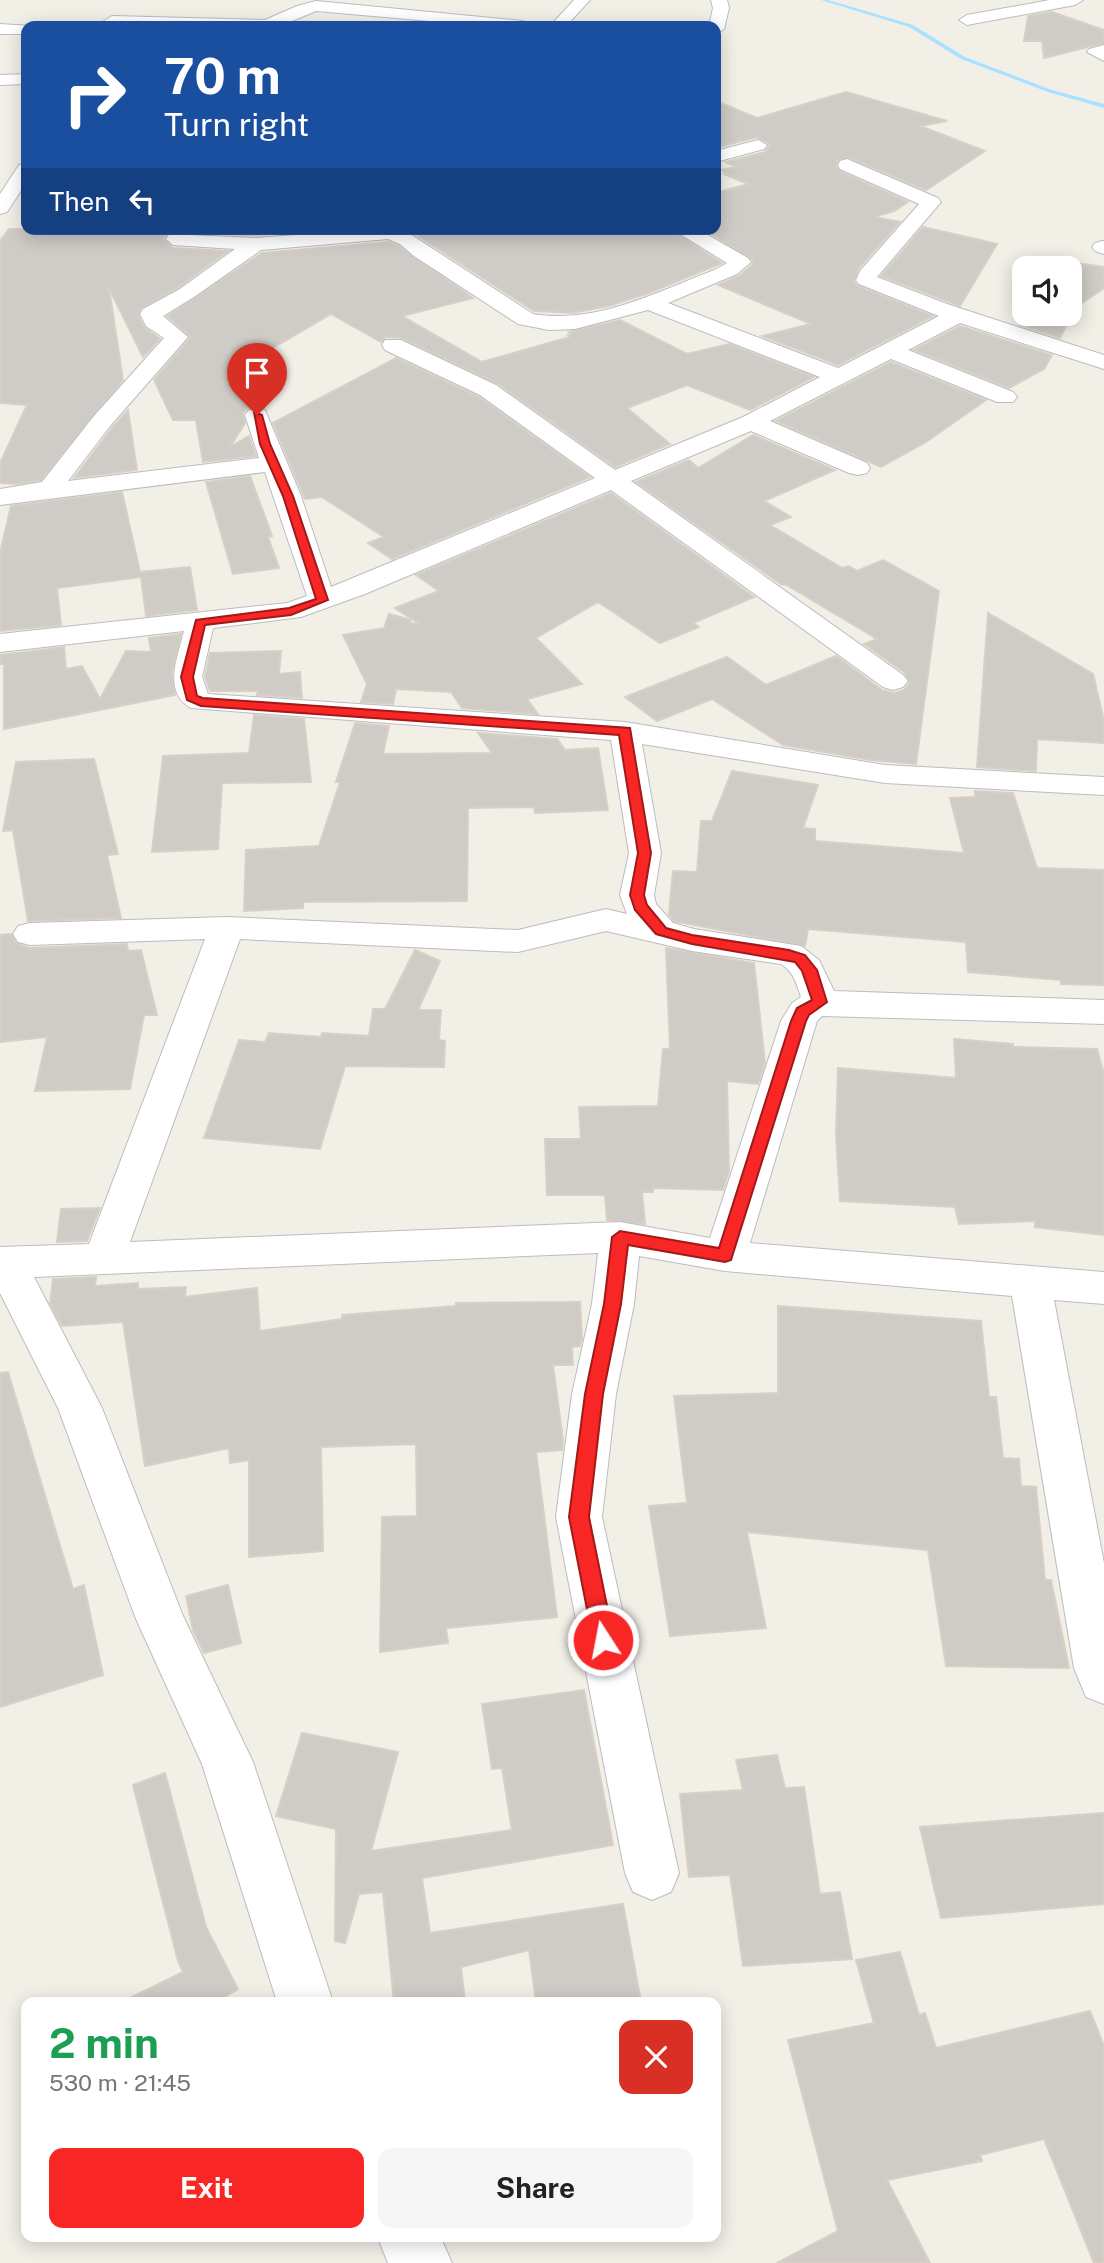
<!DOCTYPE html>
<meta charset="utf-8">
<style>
:root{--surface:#fff;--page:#f6f6f6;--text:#222;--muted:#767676;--accent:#f92626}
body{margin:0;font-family:"Public Sans",sans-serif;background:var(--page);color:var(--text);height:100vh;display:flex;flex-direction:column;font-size:26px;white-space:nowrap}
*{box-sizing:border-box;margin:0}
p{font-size:23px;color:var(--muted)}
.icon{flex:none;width:38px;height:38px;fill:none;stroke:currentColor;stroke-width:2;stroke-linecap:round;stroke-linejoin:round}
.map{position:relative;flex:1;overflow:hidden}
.drawer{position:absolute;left:21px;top:1997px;width:700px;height:245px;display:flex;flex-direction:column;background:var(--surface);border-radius:14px;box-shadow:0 4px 18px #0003}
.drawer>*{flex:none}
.banner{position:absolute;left:21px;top:21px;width:700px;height:214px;border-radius:14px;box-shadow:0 4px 18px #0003;background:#1a4fa0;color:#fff;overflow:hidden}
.tools{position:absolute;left:1012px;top:256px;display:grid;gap:14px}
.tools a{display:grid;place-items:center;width:70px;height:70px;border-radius:14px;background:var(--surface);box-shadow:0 4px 18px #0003;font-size:35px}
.pin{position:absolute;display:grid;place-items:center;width:60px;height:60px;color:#fff;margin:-72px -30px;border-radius:50% 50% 50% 0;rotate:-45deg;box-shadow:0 0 7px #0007}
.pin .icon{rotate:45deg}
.me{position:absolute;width:77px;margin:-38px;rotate:349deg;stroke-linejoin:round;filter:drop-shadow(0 0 5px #0008)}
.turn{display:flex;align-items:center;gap:24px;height:147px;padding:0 28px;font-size:32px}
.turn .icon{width:91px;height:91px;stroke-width:2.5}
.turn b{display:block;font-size:49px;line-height:60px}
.then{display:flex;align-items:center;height:66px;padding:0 28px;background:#0003;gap:14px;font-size:26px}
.round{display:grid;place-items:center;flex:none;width:74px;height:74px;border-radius:14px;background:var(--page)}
.overview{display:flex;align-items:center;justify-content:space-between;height:119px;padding:0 28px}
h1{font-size:42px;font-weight:700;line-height:52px;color:#1e9e55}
.cta{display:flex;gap:14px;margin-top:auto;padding:14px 28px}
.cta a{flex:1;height:80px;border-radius:14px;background:var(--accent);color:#fff;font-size:28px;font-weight:700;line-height:80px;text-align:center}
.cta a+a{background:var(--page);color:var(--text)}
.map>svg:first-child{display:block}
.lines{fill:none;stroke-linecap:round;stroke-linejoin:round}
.stream{fill:#aae1ff;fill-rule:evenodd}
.building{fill:#cfcbc6;stroke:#d7d0c5;stroke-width:2}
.minor-casing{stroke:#b9bdc1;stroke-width:2}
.minor{fill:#fff;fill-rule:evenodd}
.route{fill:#f92626;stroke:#a21919;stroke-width:2}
</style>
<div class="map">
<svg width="1104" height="2263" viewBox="0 0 1104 2263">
<rect width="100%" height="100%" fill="#f2efe7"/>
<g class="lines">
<!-- stream -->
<path class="stream" d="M821,0H828L913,25L965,57L1052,90L1104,104V108L1048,92L961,59L909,27Z"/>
</g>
<!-- building -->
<g class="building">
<path d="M1052,12L1104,30V43L1044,58L1042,41H1024L1028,16Z"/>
<path d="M846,92L947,121L920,126L985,151L926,190L848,157L838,160L836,166L839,171L908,202L894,211L874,217L900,222L858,269L854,282L858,286L933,316L838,365L762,336L811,324L718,285L739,276L753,264V260L703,229H716V193L748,184L724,174L727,173L721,170L736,167L726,162L765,152L770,144L757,137L716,148V101L757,118Z"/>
<path d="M923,227L997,244L960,306L881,276Z"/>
<path d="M9,229H170L163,239L173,248L228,251L179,287L141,308L138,315L144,327L160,339L143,357L109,288L123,380L41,480L16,484L0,483V463L27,405L0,403V241Z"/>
<path d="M195,229H338L256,235L194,233Z"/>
<path d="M420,229H669L722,263L649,293L609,306L572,313L534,311L415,234Z"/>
<path d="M388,242L399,246L473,298L402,316L482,362L570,337L568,335L572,334L569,332L620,320L687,354L729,344L814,377L750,410L687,385L627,408L670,444L615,467L497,383L402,338L385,337L381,342L331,314L227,375L274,378L256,407L247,408L243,413L245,423L230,447L249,436L256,456L203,462L196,420H173L154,380L191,337L167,316L262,253Z"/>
<path d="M1056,260L1104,267V288L1076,307L1060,338L1020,325L1027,313H1069V268H1052Z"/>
<path d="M960,326L1052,355L1044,369L1009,388L914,350Z"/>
<path d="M396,358L479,397L590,477L392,559L368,543L384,537L322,497L305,499L273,423Z"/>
<path d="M891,362L986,400L926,442L881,467L776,421Z"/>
<path d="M128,410L137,470L74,478L112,428Z"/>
<path d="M753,435L835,470L764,501L791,517L770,525L842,568L849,566L857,571L883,560L939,591L916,764L871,760L783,745L712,699L657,721L625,697L727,657L766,685L836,656L882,690L894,693L904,690L910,683L905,673L864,644L877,639L785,584L782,585L636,482L689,460L698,468Z"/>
<path d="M250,476L272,536L268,537L279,568L233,574L206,482Z"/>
<path d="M122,492L140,572L190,567L197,610L146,616L141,577L57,588L61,625L0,631V553L11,506Z"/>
<path d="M611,493L754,597L693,623L699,627L660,643L598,602L536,638L582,684L527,699L538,714L462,708L451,692L396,689L393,704L361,702L367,684L343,635L384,628L389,614L411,620L410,624L418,623L395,608L439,591L416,575Z"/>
<path d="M988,613L1093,674L1104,721V743L1037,739L1036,771L977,767Z"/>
<path d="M181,634L172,673L175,695L4,729V664H0V655L64,647L66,669L82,666L100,699L126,651L151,652L149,638Z"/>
<path d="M281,651L279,674L300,672L302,698L257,695L258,691H210L205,677L210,653Z"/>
<path d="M254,715L304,719L311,782L222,783L218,849L152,852L163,756L249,753Z"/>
<path d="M355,723L389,726L383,754L492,753L478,733L557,739L565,750L598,748L608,810L535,813L534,807L468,808L467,901L303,902V908L244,911L246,850L319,846L340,782H336Z"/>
<path d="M94,759L118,854L107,855L121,918L28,921L13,830L3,831L16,762Z"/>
<path d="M732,771L818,785L803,828L815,829V841L964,853L950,798L975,797V791L1013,793L1037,868L1104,870V985L1061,984V980L968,972L966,942L808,929L805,946L674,921L669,914L673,871L697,872L701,821H712Z"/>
<path d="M11,934L16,943L29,948L127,944L128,951L141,950L157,1015H144L130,1089L35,1091L47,1037L0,1042V935Z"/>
<path d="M666,948L754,963L765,1063L758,1084L727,1081L729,1171L723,1190L653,1188V1192H642L645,1224L607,1220L605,1195H547L545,1139H581L579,1107L658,1106L663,1049H670Z"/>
<path d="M415,950L440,961L418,1010H441L439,1040L445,1041L444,1067L345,1066L320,1149L204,1138L239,1040L265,1042L269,1033L321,1037L322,1033L369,1036L373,1009H385Z"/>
<path d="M954,1039L1013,1044V1047L1097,1049L1104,1074V1235L1035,1227V1221L959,1224L955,1207L840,1201L836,1133L838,1068L956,1078Z"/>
<path d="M100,1208L87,1241L57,1242L61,1209Z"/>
<path d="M96,1277L95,1286L138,1283V1289L186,1287L185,1297L257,1288L260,1331L342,1319V1315L456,1306V1303L580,1302L582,1339L580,1346L572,1347L573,1365H553L563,1440L562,1450L536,1452L557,1617L446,1628L448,1643L380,1652L382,1517L417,1516L416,1444L321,1447L323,1551L249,1557V1460L230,1463L229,1448L145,1466L123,1322L62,1326L50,1303L53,1279Z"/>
<path d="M778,1306L981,1321L989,1397H996L1003,1458L1019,1459L1021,1486L1036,1487L1045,1580H1051L1069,1668L946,1666L928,1550L747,1532L766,1628L670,1636L649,1506L687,1503L674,1396L778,1393Z"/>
<path d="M8,1372L73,1589L84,1585L103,1675L0,1707V1373Z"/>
<path d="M228,1585L241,1643L204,1653L193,1630L186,1596Z"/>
<path d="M584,1690L613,1845L422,1878L430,1933L623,1904L641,2002H536L529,1950L461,1967L465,2002H394L383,1892L359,1894L345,1943L335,1941L336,1829L276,1816L302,1733L398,1752L371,1851L512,1830L502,1768L492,1769L482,1704Z"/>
<path d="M777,1755L785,1788L804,1787L820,1894L840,1892L852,1959L743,1966L730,1875L689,1877L680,1794L743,1790L736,1760Z"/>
<path d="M165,1773L206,1927L238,1989L216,2002H122L183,1972L178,1961L133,1785Z"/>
<path d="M1104,1813V1904L941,1918L920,1827Z"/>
<path d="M900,1952L919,2015L925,2013L936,2048L1090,2011L1104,2046V2263H1094L1044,2139L980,2155L982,2161L887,2180L930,2263H777L838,2231L788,2040L874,2023L856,1960Z"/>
</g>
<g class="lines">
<!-- minor casing -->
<g class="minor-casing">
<g id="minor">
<path d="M574,0H590L566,26H550Z"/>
<path d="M711,0H727L729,8L724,29L716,34V26H709L713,8Z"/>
<path d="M1050,0H1083L1075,5L967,25L959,20L967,15Z"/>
<path d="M316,1L523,21L531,26H487L316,11L280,26H112L104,21L112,16L265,20L297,6Z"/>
<path d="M0,24L32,26H26V34H0Z"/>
<path d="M1104,45V61L1087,52L1089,49Z"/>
<path d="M26,74V84L0,85V75Z"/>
<path d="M758,140L767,145L764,149L716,162V151Z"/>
<path d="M847,159L938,198L941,202L877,277L947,304L1104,355V369L960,323L908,350L1013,392L1017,397L1013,402H997L891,359L770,421L867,463L870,468L867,473L858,475L849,473L751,431L631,481L903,675L908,681L903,687L893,690L883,687L611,490L365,594L301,617L213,628L202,677L208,694L625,722L885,765L1104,777V795L885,783L642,744L661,853L654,895L656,904L673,923L694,929L801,946L819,960L834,991L1104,1000V1024L822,1016L817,1021L750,1243L1104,1272V1304L1054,1300L1104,1563V1704L1086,1697L1074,1668L1012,1296L725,1271L639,1256L634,1304L616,1394L602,1517L679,1873L671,1892L652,1900L633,1892L625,1873L556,1517L572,1394L592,1304L598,1253L34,1277L102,1408L183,1616L253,1762L333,2002H277L202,1764L136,1619L58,1408L0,1293V1247L89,1244L205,939L30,945L18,942L13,934L18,926L30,923L227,917L518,930L606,909L627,914L620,895L629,853L611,740L191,708C162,692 178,657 184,631L0,652V634L287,603L307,596L265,472L0,505V489L42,482L94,416L164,338L146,326L140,314L143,309L180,289L235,249L173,245L166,239L173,229H193L189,235L256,238L377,229H417L410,234L533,314C586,323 638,301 687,281C700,275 715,271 727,263L672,229H697L748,258L751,262L737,274L668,303L838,368L939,316L859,284L856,280L860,271L919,204L840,169L838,165L840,161ZM388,239L400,244L414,256L518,324L549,330L575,329L648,310L820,377L743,417L615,470L496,385L401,340H385L382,345L385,350L480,395L595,478L331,587L301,496L265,410H249L245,415L259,458L68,481L110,426L188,337L163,316L194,297L261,250ZM606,931L692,951L781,964C794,972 796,983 801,997L792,1003L781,1021L710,1238L620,1222L130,1242L240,939L518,952Z"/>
<path d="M26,163V183L7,212L0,214V194L19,165Z"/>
<path d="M1102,241H1104V254L1095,251L1092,247L1095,243Z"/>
<path d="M377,2236H440L452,2263H388Z"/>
</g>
</g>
<!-- minor -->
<use href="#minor" class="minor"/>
</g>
<!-- route -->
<path class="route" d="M254,412L262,415L270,444L293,496L328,600L291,615L205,625L193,677L197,696L203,698L630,728L651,853L644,895L647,905L666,928L692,935L789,950L805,955L817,970L827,1002L809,1015L806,1021L731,1260L725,1262L628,1245L621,1304L603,1394L589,1517L614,1640L611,1646L603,1649L596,1646L593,1640L569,1517L585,1394L604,1304L612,1237L620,1231L719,1248L791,1021L797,1008L812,1000L802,971L795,962L692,944L656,934L635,910L630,895L638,853L619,735L201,706L187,700L181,677L196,620L289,608L316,599L283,496L260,444Z"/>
</svg>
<div class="tools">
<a><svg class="icon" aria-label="sound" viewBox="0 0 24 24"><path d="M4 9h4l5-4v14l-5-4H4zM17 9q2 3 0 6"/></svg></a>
</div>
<div class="pin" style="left:257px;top:415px;background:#d93025"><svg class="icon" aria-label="arrive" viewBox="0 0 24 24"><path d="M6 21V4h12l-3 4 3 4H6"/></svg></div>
<svg class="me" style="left:603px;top:1640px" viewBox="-20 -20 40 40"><circle r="17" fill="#f92626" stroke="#fff" stroke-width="3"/><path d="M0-11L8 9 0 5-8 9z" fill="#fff"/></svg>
<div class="banner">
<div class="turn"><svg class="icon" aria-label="right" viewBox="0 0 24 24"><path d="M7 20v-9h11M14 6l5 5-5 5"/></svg><div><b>70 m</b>Turn right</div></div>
<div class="then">Then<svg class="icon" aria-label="left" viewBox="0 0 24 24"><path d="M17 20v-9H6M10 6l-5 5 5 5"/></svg></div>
</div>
<section class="drawer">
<div class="overview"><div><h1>2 min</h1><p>530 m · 21:45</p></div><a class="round" style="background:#d93025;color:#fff"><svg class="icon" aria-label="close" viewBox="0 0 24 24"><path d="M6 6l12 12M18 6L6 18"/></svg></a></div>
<div class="cta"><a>Exit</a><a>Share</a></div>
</section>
</div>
